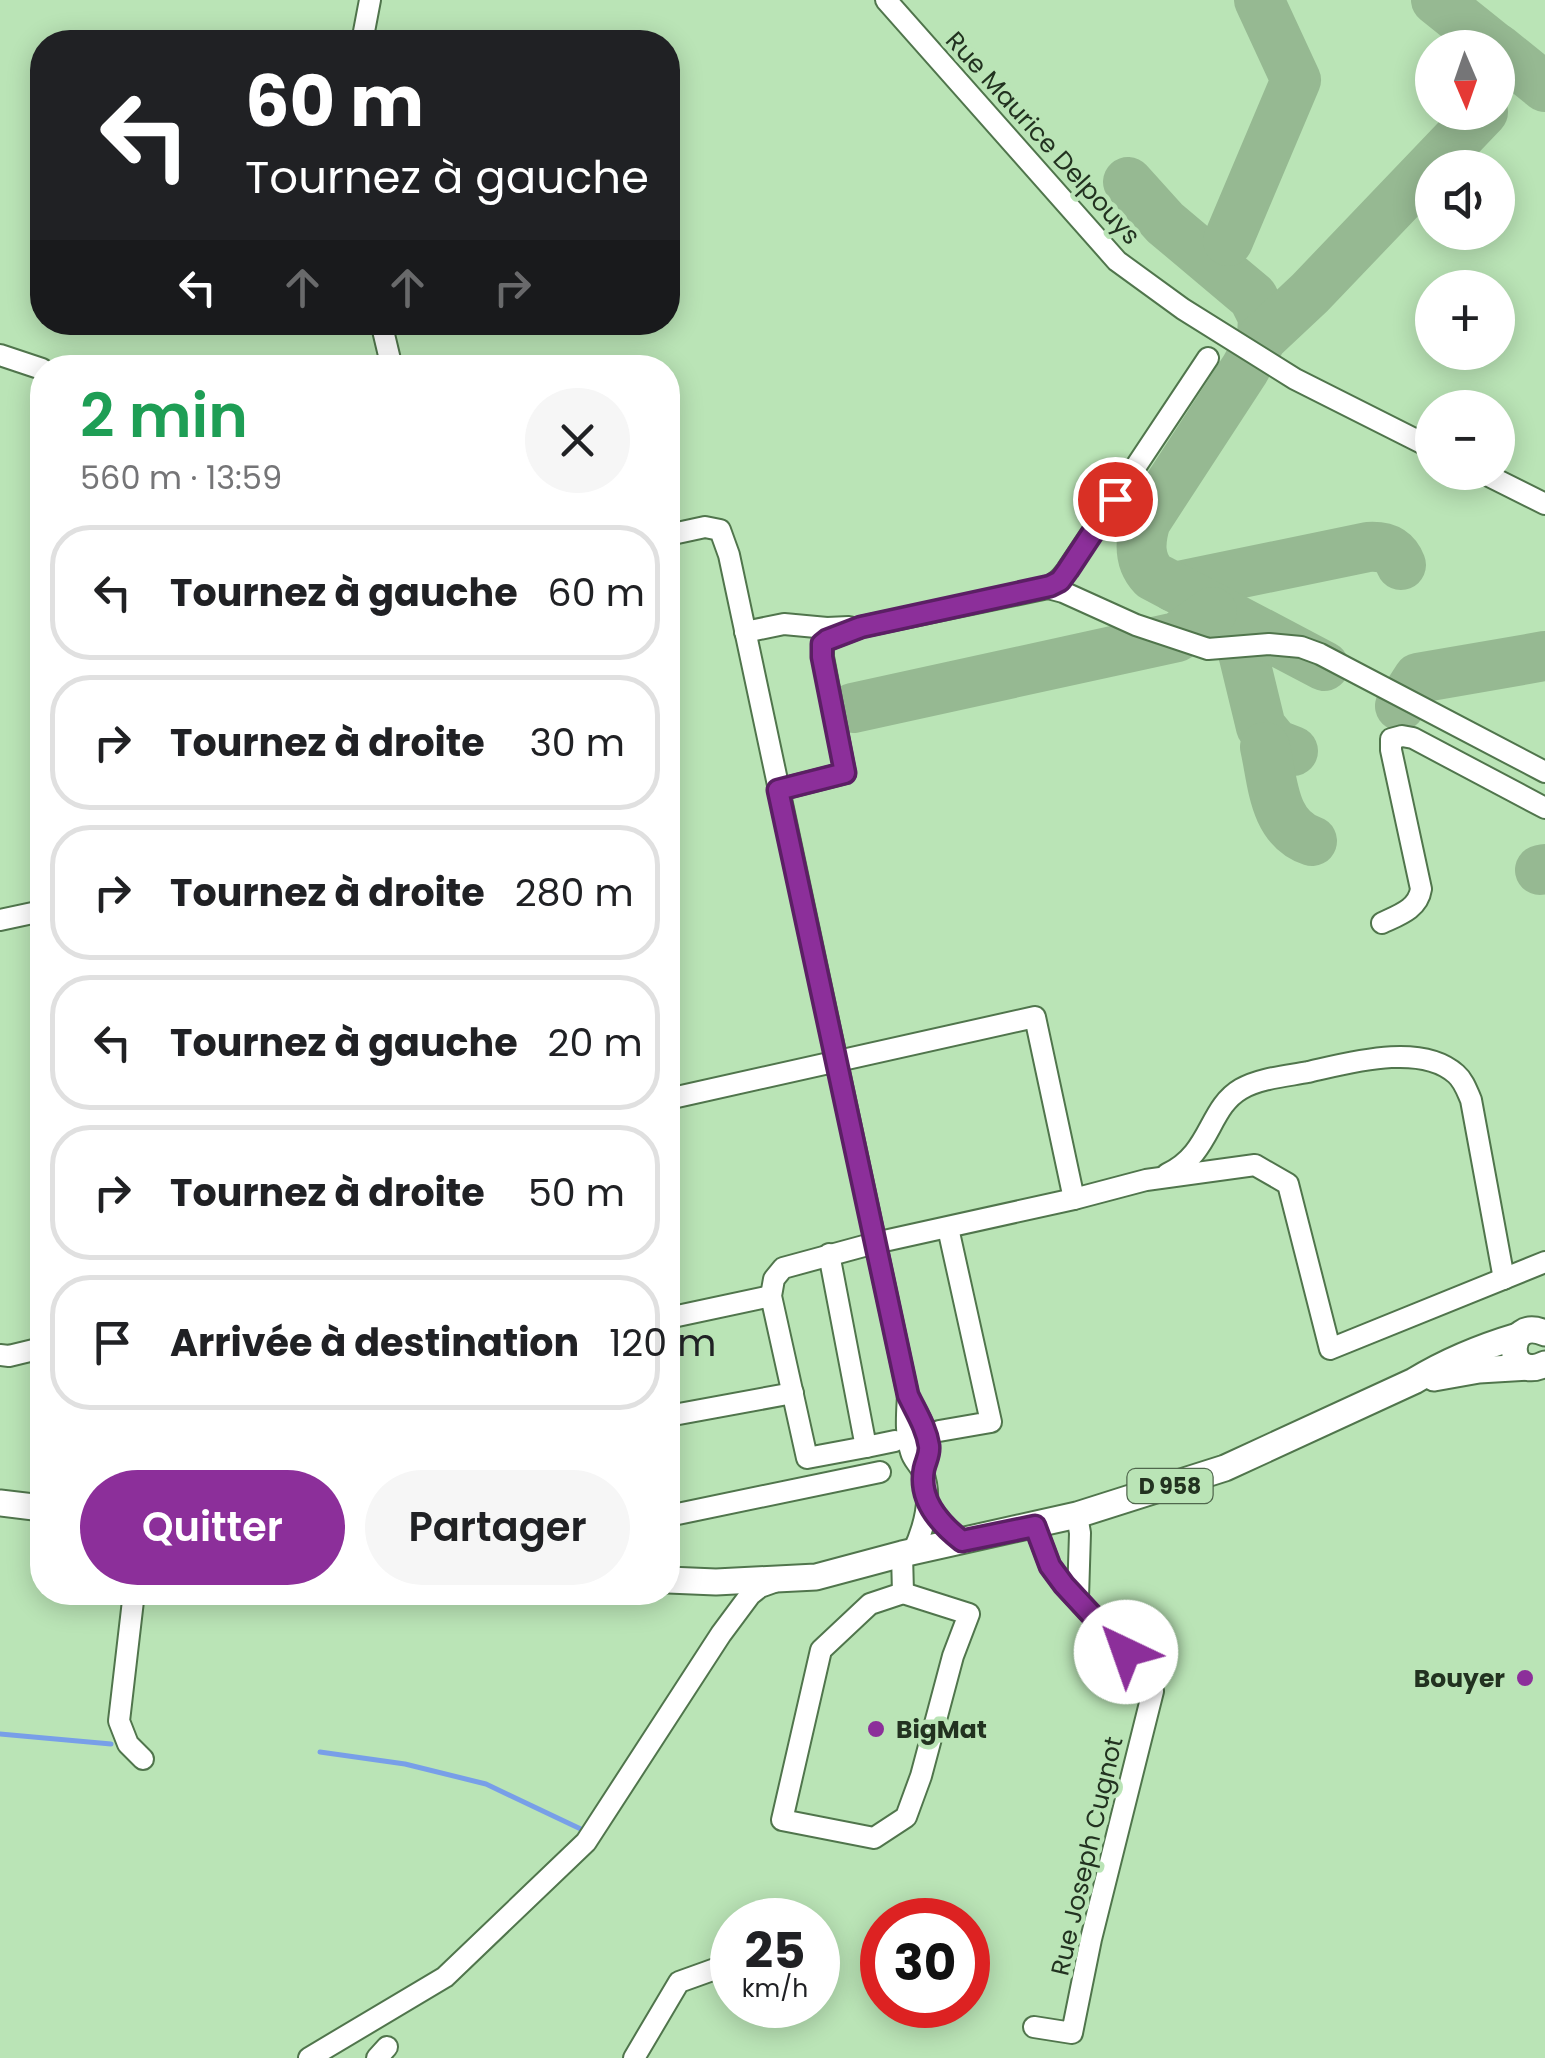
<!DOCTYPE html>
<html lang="fr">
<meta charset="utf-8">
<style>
:root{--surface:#fff;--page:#f6f6f6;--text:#202124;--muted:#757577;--line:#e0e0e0;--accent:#8c2f9a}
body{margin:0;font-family:Poppins,sans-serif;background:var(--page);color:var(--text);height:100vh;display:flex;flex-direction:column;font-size:38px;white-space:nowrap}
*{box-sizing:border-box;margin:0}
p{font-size:32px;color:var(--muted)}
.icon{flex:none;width:55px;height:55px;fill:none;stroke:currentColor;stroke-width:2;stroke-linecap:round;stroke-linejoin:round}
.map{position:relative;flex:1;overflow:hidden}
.side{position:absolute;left:30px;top:355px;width:650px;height:1250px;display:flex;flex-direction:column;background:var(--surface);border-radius:40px;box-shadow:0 5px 25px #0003}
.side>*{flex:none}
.banner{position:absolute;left:30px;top:30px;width:650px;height:305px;border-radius:40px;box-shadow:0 5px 25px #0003;background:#202124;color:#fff;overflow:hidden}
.needle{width:65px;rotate:178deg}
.controls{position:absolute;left:1415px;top:30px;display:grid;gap:20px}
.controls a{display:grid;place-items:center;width:100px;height:100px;border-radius:50%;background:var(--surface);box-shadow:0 5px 25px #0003;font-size:50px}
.speed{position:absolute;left:710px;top:1898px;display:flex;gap:20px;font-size:50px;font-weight:700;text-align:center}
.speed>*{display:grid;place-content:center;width:130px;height:130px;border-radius:50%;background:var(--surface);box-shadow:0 5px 25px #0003;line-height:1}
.speed small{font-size:25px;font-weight:400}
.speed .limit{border:15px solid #d22;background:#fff;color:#111}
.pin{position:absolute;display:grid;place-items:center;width:85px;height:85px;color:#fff;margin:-42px;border:5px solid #fff;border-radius:50%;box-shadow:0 2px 10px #0007}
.me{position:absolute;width:110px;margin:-55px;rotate:318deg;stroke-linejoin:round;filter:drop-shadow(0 0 8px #0008)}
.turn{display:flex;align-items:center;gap:35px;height:210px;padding:0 50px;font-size:45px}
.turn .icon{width:130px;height:130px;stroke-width:2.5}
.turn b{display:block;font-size:70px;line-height:85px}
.lanes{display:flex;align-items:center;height:95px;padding:0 50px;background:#0003;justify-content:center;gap:50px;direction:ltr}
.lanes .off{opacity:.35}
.round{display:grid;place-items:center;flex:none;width:105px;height:105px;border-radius:52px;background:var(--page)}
.summary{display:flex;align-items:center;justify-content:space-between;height:170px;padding:0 50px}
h1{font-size:60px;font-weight:600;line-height:75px;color:#1e9e55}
.cta{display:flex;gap:20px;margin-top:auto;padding:20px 50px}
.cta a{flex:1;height:115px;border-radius:60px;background:var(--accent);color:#fff;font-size:40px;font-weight:600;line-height:115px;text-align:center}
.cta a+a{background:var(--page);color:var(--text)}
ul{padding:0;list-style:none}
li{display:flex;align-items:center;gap:30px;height:135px;margin:0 20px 15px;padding:0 30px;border:5px solid var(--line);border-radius:40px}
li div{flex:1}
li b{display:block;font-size:38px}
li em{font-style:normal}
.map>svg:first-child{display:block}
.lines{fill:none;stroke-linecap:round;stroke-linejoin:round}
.stream{stroke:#789fe8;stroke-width:5}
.taxiway{stroke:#96b992;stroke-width:50}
.minor-casing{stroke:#50754c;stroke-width:24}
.major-casing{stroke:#50754c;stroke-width:29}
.minor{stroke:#fff;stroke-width:20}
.major{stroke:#fff;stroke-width:25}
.route-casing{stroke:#5b1f64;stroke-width:25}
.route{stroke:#8c2f9a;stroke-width:18}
.poi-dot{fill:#8c2f9a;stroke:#bae4b6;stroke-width:4}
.labels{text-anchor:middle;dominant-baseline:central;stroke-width:9;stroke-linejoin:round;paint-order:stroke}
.shield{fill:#bae4b6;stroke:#50674d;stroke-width:2.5}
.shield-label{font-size:22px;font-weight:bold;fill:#223220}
.street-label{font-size:25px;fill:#223220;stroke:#bae4b6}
.poi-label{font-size:25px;font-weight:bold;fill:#223220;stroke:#bae4b6;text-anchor:end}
</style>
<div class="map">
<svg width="1545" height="2058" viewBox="0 0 1545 2058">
<rect width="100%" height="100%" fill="#bae4b6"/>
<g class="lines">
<!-- stream -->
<g class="stream">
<path d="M0,1734L111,1744"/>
<path d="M320,1752L405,1764L486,1784L585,1831"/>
</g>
<!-- taxiway -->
<g class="taxiway">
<path d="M1436,0L1496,48"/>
<path d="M1498,49L1545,87"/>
<path d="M1128,182L1165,223L1253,297L1263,317L1262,338"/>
<path d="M1228,241L1296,80L1259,0"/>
<path d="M1174,587L1368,547C1384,546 1395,550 1401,565"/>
<path d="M1235,620L1261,727L1275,744L1293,751"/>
<path d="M1324,666L1153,576C1138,560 1140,540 1146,521L1245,369L1262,338L1310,293L1483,112"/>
<path d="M1400,706L1418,678L1545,656"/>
<path d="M853,708L1177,637L1212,612"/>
<path d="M1265,747C1273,782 1273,828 1312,841"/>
<path d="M1540,870L1545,869"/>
</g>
<!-- minor casing -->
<g class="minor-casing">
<g id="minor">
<path d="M886,0L1117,261L1183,309L1295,379L1432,448"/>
<path d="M362,42L370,0"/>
<path d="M381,322L392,368"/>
<path d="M0,355L42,369"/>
<path d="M1481,472L1545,504"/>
<path d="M668,535L705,527L720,530L729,555L908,1395C907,1414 905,1434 911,1452C913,1460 920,1465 923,1473C933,1499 924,1528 913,1552"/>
<path d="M1039,589C1053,586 1059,581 1067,570L1208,358"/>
<path d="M745,632L784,624L827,628L849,627"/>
<path d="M778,790L845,773L823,657V644L827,640L861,627L1048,588L1063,592L1136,625L1208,649L1269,644L1301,647L1320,654L1545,772"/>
<path d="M0,920L42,911"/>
<path d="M1382,923C1399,915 1418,909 1421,889L1391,750V739L1402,736L1413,738L1545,808"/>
<path d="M668,1099L1035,1017L1074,1199"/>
<path d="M1167,1174C1211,1154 1208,1108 1241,1089C1260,1078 1287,1076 1308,1072C1348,1063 1421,1042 1456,1074C1464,1081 1467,1091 1471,1100L1504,1279"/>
<path d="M829,1254L866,1447L895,1441"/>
<path d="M668,1318L771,1296"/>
<path d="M0,1355L9,1356L42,1348"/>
<path d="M910,1400C925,1427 934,1441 923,1472"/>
<path d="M668,1416L793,1393"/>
<path d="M939,1431L991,1422L948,1228"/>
<path d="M866,1447L807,1458L771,1296L774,1279L783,1268L875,1243L1074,1199L1146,1180L1255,1165L1288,1184L1330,1349L1545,1262"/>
<path d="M928,1505L950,1532L962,1541"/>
<path d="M1077,1515L1080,1533L1078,1598"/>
<path d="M668,1516L880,1472"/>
<path d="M902,1554L903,1593"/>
<path d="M134,1592L119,1721L128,1744L143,1759"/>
<path d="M903,1593L969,1614L953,1656L921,1776L906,1817L874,1838L782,1820L821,1650L870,1604Z"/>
<path d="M1034,2027L1072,2033L1091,1939L1153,1691L1147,1675L1064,1585L1050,1566L1035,1526"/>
<path d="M309,2058L445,1977L586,1842L721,1634L750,1595L760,1587L774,1582"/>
<path d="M377,2058L387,2047"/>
<path d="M634,2058L679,1982L732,1963"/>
</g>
</g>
<!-- major casing -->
<g class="major-casing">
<g id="major">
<path d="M1545,1333C1503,1315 1505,1384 1545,1364"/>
<path d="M1434,1378L1479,1370L1528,1367"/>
<path d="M0,1503L42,1508"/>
<path d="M668,1580L716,1582L816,1577L902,1554L1077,1515L1225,1468L1414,1381C1447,1361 1481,1347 1518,1336"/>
</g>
</g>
<!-- minor -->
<use href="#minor" class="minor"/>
<!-- major -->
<use href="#major" class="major"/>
</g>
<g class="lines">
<!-- route casing -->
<g class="route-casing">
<path id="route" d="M1115,499L1068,570L1060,581L1050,586L861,627L827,640L822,644V657L845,773L778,790L908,1395C916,1412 926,1427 929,1446C930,1455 926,1460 924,1469C918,1499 940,1524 962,1541L1035,1526L1050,1566L1064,1585L1126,1652"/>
</g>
<!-- route -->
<use href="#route" class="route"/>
</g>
<!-- markers -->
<g class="poi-dot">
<circle cx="1525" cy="1678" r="10"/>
<circle cx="876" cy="1729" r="10"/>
</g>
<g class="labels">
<!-- shield labels -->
<rect class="shield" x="1127.5" y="1469" width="85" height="34" rx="8"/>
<g class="shield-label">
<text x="1170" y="1486">D 958</text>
</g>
<!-- street labels -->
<g class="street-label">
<text transform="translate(1043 138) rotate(48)">Rue Maurice Delpouys</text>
<text transform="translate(1087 1856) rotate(-77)">Rue Joseph Cugnot</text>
</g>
<!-- poi labels -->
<g class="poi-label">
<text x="1505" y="1678">Bouyer</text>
<text x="896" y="1729" text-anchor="start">BigMat</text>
</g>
</g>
</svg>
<div class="controls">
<a><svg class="needle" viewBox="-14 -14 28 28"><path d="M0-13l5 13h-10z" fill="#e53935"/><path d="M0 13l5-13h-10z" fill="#757577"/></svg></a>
<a><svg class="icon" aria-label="sound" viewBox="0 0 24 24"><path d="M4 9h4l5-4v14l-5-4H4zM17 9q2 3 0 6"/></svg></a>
<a>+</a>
<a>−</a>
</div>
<div class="speed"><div>25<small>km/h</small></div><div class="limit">30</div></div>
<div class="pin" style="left:1115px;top:499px;background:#d93025"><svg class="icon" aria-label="arrive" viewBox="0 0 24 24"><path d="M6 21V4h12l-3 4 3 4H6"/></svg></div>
<svg class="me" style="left:1126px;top:1652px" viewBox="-20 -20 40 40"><circle r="19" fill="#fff"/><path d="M0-13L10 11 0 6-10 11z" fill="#8c2f9a"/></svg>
<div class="banner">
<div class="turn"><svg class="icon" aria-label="left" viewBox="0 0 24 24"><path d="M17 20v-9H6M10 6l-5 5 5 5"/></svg><div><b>60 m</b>Tournez à gauche</div></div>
<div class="lanes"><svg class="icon" aria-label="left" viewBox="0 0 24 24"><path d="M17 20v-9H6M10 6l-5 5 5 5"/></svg><svg class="icon off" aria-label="ahead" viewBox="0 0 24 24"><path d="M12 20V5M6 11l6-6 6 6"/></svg><svg class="icon off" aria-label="ahead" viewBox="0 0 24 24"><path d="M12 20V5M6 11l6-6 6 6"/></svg><svg class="icon off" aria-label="right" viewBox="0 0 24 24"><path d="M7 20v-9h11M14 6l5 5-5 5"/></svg></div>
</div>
<section class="side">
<div class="summary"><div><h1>2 min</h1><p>560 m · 13:59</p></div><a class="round"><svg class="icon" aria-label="close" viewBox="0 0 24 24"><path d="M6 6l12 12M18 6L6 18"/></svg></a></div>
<ul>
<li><svg class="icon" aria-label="left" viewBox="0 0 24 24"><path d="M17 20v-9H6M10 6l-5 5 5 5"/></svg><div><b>Tournez à gauche</b></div><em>60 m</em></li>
<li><svg class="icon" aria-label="right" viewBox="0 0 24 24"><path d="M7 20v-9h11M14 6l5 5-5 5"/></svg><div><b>Tournez à droite</b></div><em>30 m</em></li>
<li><svg class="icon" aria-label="right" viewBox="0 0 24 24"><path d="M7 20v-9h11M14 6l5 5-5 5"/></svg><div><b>Tournez à droite</b></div><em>280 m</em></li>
<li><svg class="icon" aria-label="left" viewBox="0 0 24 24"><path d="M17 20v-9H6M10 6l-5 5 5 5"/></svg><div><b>Tournez à gauche</b></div><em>20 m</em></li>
<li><svg class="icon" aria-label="right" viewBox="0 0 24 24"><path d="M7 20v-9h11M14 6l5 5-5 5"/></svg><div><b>Tournez à droite</b></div><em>50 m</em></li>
<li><svg class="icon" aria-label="arrive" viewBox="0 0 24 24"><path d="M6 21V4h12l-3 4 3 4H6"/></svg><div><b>Arrivée à destination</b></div><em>120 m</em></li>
</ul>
<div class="cta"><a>Quitter</a><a>Partager</a></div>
</section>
</div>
